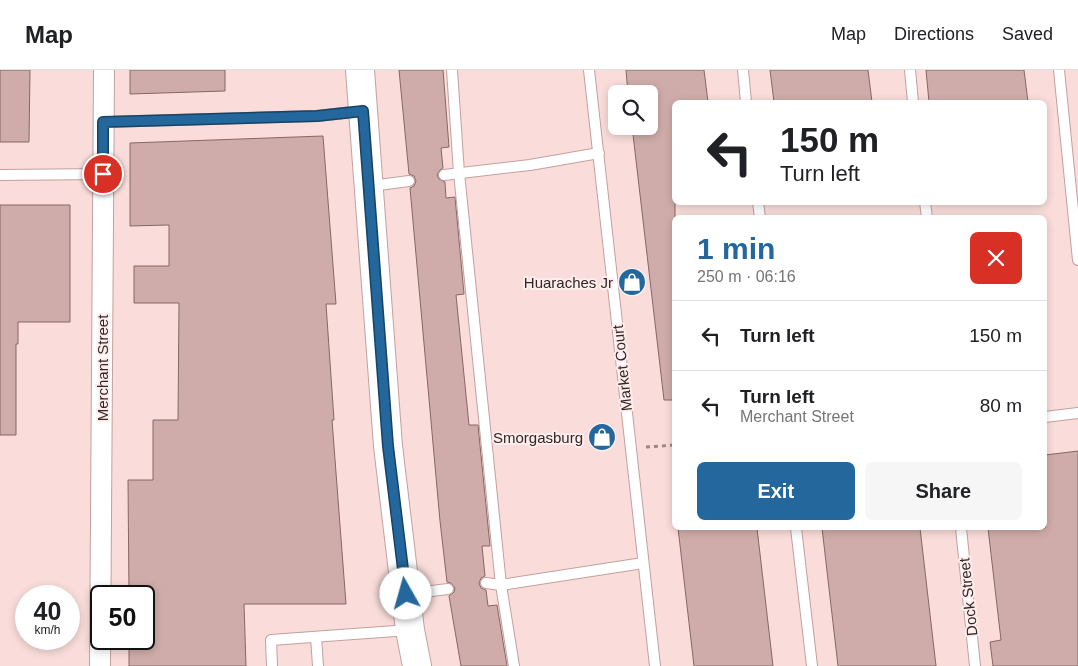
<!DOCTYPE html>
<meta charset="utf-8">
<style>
:root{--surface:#fff;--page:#f6f6f6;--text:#202124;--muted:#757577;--line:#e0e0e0;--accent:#23679c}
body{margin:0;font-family:Helvetica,sans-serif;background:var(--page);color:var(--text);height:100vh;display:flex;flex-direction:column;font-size:19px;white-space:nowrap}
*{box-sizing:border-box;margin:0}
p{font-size:16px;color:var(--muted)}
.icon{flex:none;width:28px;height:28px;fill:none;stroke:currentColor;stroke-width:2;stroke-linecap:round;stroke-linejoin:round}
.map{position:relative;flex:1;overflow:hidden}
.drawer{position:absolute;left:672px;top:145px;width:375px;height:315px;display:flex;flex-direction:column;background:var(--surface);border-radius:8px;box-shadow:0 2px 8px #0003}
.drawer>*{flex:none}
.hud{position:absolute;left:672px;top:30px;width:375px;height:105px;border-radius:8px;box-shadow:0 2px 8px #0003;background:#fff;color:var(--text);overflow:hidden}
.fabs{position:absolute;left:608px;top:15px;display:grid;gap:10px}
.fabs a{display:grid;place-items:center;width:50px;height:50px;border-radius:8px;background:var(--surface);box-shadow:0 2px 8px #0003;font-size:25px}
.speed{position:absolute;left:15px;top:515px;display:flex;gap:10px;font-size:25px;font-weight:700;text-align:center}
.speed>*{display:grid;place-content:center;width:65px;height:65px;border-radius:50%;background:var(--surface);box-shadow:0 2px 8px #0003;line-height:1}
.speed small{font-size:12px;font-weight:400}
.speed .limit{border:2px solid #111;border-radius:8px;background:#fff;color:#111}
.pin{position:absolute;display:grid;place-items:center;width:42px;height:42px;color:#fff;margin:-21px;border:2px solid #fff;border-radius:50%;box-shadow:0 1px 5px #0007}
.me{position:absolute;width:55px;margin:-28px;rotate:353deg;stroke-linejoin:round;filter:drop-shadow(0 0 4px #0008)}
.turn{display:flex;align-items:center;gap:18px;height:105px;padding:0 25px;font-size:22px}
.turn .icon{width:65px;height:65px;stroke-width:2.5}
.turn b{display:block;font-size:35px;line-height:42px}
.round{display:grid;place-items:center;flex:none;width:52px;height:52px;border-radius:8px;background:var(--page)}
.head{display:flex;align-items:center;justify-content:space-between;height:85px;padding:0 25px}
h1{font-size:30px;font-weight:800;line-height:38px;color:var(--accent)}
.primary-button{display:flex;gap:10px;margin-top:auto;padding:10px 25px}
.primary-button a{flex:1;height:58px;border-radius:8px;background:var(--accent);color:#fff;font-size:20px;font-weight:800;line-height:58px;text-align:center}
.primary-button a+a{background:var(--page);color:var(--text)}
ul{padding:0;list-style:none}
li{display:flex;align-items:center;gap:15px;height:70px;padding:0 25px;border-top:1px solid var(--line)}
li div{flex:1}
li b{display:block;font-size:19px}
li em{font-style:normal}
header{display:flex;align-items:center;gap:30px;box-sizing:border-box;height:70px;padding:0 25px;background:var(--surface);border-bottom:1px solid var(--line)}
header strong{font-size:24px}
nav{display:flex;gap:28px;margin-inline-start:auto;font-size:18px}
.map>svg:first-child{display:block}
.building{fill:#cfaca9;stroke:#866764}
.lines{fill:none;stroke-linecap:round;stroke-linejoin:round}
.lane-casing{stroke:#c3a09e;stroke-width:12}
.street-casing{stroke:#c3a09e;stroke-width:22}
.secondary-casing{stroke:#c3a09e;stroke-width:30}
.path{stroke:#9d8785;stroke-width:3;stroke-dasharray:4 4;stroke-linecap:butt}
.lane{stroke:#fff;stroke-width:10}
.street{stroke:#fff;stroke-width:20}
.secondary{stroke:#fff;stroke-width:28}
.route-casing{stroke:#174365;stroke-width:12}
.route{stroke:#23679c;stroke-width:9}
.labels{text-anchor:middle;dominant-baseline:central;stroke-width:4;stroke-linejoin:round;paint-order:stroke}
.poi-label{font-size:15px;fill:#342625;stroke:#fdeeed;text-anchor:end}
.street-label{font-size:15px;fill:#342625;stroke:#fdeeed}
</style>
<header>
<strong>Map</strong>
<nav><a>Map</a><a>Directions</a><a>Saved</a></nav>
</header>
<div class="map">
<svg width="1078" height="596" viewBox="0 0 1078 596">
<rect width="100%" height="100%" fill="#faddda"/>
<!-- building -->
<g class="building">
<path d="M0,0H30L29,72H0Z"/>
<path d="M130,0H225V21L130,24Z"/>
<path d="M399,0H443L449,77L441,78L443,98L440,100L437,105L439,109L445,112L446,128L455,127L464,224L456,225L469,355H478L490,476H482L485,506L481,508L479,513L481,518L486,520L488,536L497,535L507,596H461L449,526L454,522L455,518L451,513L447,512L440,451L410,118L414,116L416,111L414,106L409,104Z"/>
<path d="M626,0H704L708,32H675V330H664L632,56H649V24H628Z"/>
<path d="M770,0H868L872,32H774Z"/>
<path d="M926,0H1024L1028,32H929Z"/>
<path d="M323,66L336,234H326L334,350H332L346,534H244L246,596H129V569H144V526H129L128,410H153V350H178L179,233H134V196H169V155L130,156V73Z"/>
<path d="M0,135H70V252H18V274H16V365H0Z"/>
<path d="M1078,381V596H993L990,572L1001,570L988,458H1045V385Z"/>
<path d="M678,458H757L773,596H694Z"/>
<path d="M822,458H920L936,596H838Z"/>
</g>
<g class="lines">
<!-- lane casing -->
<g class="lane-casing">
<g id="lane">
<path d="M452,0L459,103L501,515L514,596"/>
<path d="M589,0L655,596"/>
<path d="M743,0L746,32"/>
<path d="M910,0L913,32"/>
<path d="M1059,0L1078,190"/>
<path d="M103,52L317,46L362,41"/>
<path d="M0,105L103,104"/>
<path d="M444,105L530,95L599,83"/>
<path d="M371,116L409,111"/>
<path d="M758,132L760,148"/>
<path d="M925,132L927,148"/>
<path d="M1045,347L1078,343"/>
<path d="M796,458L812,596"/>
<path d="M961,458L975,596"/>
<path d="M486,513L501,515L643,493"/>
<path d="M407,524L448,519"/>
<path d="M316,567L318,596"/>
<path d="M272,596L271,570L409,560"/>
</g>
</g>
<!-- street casing -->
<g class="street-casing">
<path id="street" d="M100,596L104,0"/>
</g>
<!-- secondary casing -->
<g class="secondary-casing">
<path id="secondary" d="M360,0L388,376L410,560L417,596"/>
</g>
<!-- path -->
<path class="path" d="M646,377L675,375"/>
<!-- lane -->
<use href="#lane" class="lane"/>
<!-- street -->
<use href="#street" class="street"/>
<!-- secondary -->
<use href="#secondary" class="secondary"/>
</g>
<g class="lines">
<!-- route casing -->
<g class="route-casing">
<path id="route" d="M103,104V52L317,46L363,41L388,376L406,524"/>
</g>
<!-- route -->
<use href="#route" class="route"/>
</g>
<!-- icons -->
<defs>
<g id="shop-disc" transform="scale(1.4375)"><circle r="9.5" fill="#23679c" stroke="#fdeeed"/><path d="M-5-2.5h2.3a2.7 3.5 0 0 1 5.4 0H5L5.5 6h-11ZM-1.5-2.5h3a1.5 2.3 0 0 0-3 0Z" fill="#fff"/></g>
</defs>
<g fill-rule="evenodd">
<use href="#shop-disc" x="632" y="212"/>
<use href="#shop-disc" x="602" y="367"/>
</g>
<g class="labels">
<!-- poi labels -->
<g class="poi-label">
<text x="613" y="212">Huaraches Jr</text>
<text x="583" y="367">Smorgasburg</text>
</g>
<!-- street labels -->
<g class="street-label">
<text transform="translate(102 298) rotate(-90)">Merchant Street</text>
<text transform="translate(622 298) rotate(-96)">Market Court</text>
<text transform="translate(968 527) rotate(-96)">Dock Street</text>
</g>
</g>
</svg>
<div class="fabs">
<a><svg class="icon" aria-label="search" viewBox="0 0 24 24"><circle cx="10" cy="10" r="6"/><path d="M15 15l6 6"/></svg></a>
</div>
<div class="speed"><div>40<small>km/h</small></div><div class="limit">50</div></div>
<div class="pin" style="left:103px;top:104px;background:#d93025"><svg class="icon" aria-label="arrive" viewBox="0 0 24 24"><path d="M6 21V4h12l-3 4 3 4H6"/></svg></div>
<svg class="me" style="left:406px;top:524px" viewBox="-20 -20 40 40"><circle r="19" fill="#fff"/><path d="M0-13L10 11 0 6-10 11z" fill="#23679c"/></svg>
<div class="hud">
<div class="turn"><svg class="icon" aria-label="left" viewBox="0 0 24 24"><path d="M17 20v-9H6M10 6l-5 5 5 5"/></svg><div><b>150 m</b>Turn left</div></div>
</div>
<section class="drawer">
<div class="head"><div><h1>1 min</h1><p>250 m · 06:16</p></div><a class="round" style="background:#d93025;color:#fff"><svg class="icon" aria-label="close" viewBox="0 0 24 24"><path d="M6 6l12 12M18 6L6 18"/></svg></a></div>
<ul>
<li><svg class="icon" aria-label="left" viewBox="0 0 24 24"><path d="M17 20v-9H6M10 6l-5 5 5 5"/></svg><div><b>Turn left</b></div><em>150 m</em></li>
<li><svg class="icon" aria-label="left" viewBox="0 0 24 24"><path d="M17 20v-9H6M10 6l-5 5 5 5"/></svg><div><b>Turn left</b><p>Merchant Street</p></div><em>80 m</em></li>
</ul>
<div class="primary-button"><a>Exit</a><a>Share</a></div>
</section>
</div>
